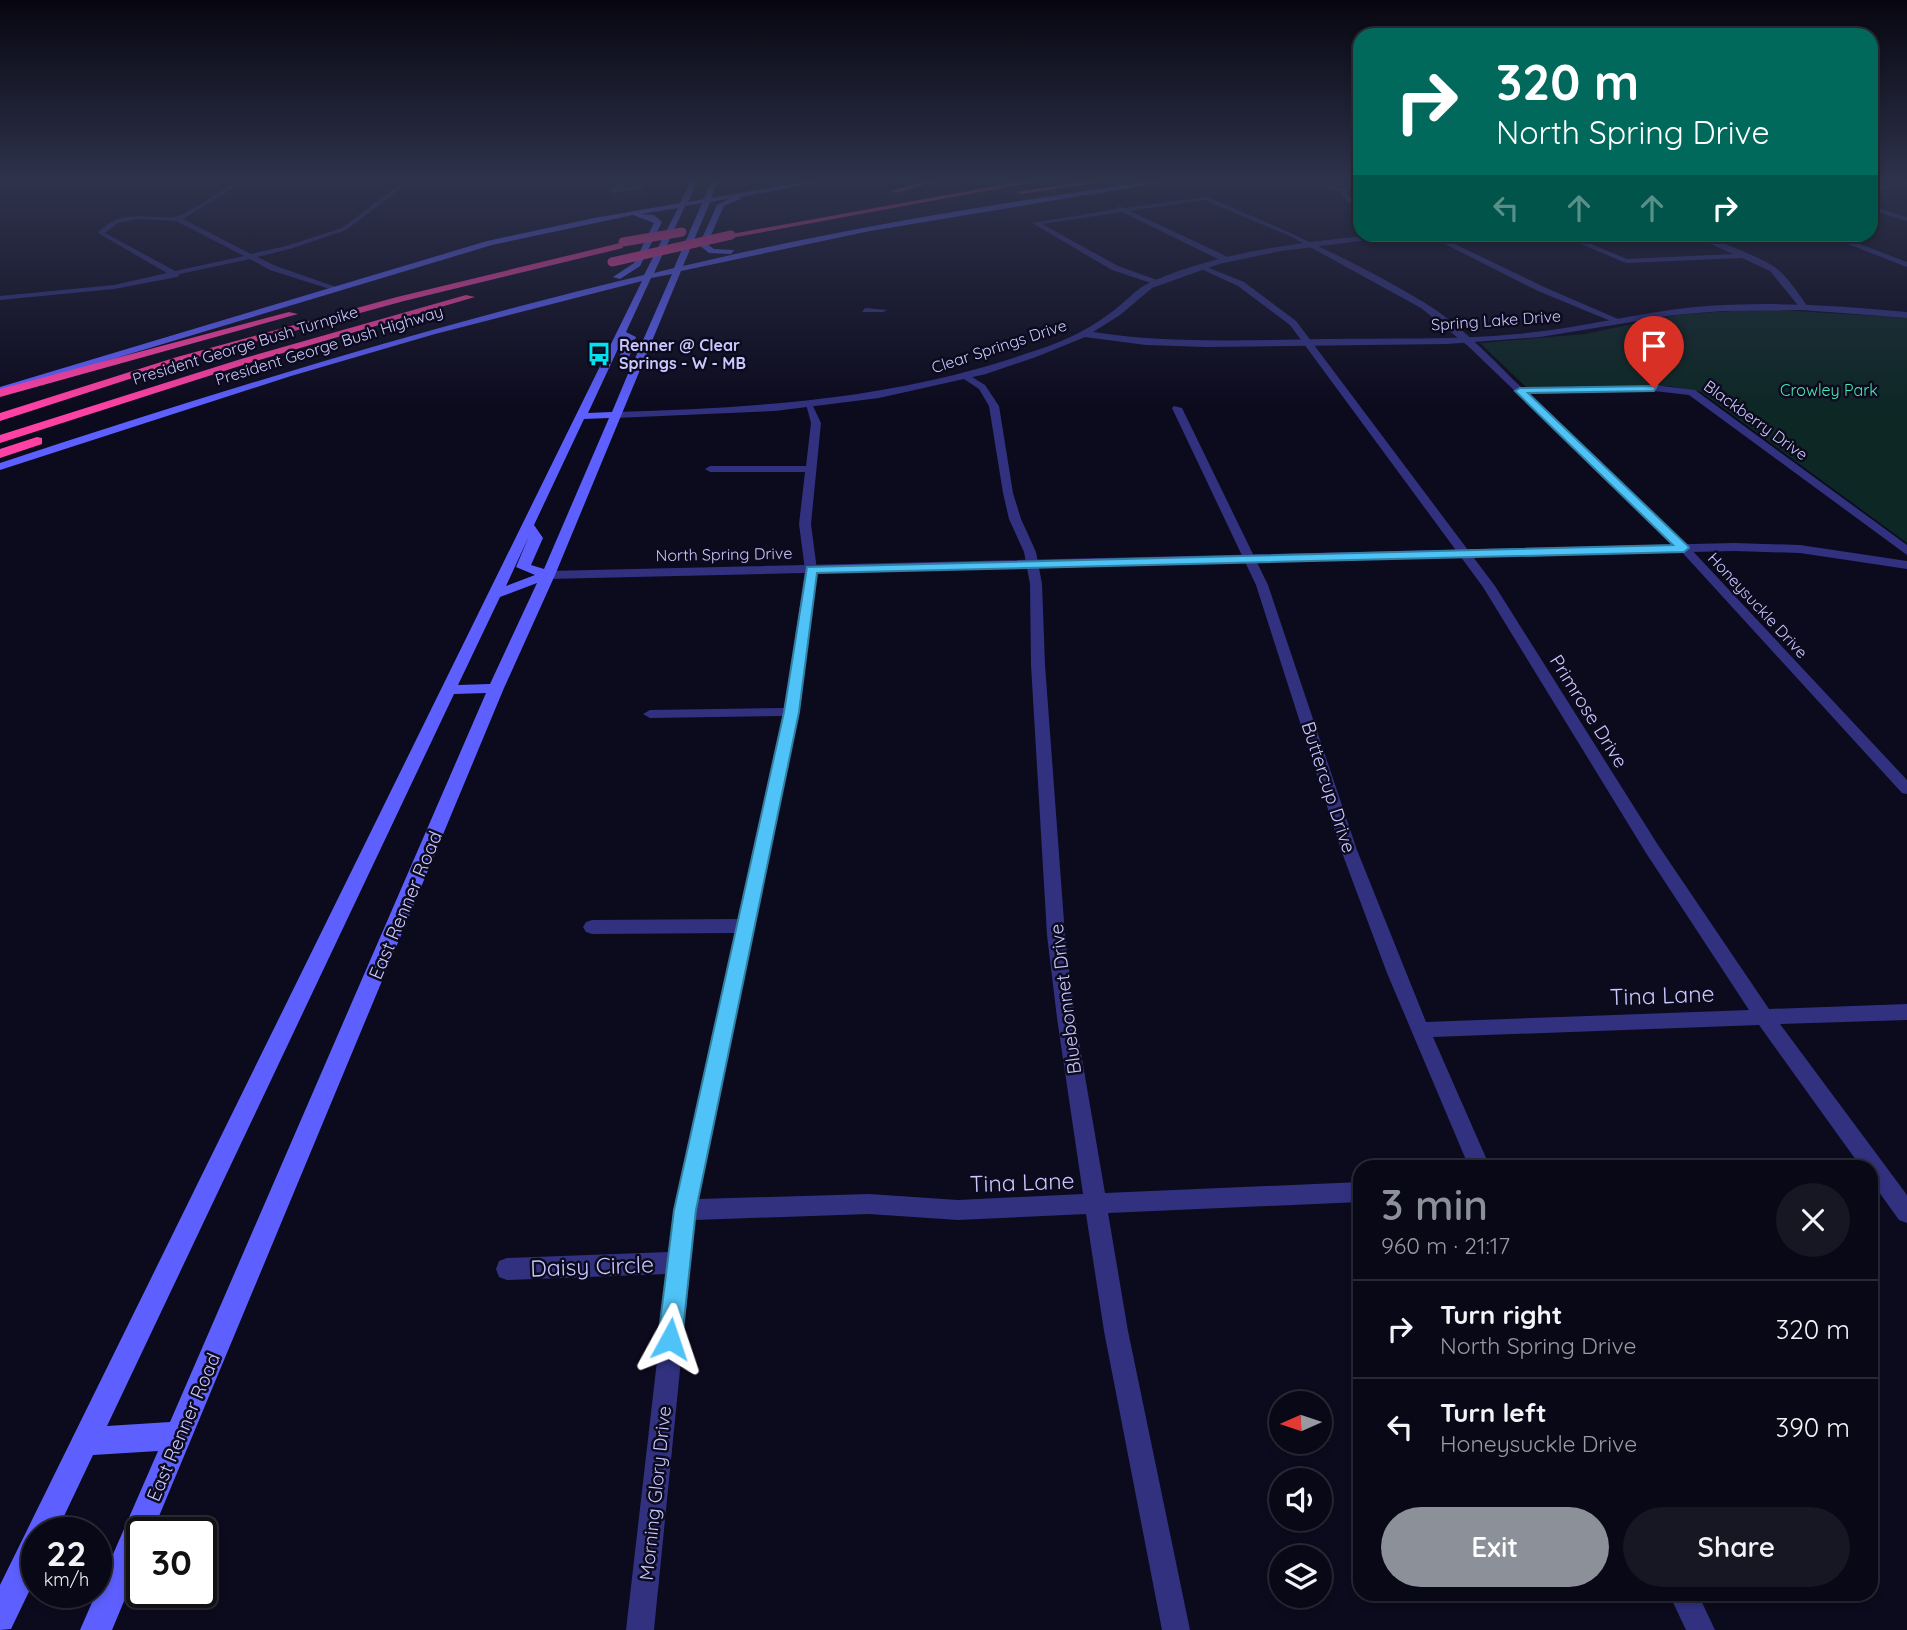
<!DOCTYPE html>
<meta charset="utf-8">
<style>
:root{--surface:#090816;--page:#171623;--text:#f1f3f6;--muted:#999aa1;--line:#292935;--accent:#8c9099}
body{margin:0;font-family:Quicksand,sans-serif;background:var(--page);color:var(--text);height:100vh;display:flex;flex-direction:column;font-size:26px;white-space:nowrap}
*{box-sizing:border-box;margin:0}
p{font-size:23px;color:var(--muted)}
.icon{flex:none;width:38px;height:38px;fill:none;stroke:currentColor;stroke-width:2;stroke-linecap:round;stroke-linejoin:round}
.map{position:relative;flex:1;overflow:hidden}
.details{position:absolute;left:1353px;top:1160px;width:525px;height:441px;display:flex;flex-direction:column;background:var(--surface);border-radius:21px;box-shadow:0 4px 10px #0003,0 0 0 2px var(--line)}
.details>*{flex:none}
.hud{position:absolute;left:1353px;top:28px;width:525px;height:214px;border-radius:21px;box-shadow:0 4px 10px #0003,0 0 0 2px var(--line);background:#00695c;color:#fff;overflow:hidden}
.needle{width:46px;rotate:267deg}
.buttons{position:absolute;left:1269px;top:1391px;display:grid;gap:14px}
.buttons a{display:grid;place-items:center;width:63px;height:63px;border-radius:50%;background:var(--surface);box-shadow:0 4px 10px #0003,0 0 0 2px var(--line);font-size:35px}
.speed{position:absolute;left:21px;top:1517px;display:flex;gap:14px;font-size:35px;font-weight:700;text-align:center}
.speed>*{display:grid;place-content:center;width:91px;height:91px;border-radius:50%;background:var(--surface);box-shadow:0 4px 10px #0003,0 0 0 2px var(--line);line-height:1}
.speed small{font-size:18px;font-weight:400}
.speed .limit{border:4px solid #111;border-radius:10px;background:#fff;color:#111}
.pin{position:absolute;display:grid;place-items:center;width:60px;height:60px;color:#fff;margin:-72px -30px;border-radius:50% 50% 50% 0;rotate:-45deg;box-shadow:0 0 7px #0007}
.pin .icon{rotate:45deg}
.me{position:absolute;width:77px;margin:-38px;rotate:5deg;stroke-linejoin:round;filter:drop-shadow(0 0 5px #0008)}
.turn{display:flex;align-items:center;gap:24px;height:147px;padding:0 28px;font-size:32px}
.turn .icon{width:91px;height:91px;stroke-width:2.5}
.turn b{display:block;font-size:49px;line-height:60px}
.lanes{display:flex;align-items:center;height:66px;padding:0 28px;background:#0003;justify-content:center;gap:35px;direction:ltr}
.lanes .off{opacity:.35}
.round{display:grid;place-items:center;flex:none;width:74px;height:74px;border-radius:37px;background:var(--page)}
.overview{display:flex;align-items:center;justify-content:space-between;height:119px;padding:0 28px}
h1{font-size:42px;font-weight:600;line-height:52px;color:var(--accent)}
.primary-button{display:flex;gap:14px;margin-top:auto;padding:14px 28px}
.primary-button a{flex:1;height:80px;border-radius:42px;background:var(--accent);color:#fff;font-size:28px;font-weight:600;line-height:80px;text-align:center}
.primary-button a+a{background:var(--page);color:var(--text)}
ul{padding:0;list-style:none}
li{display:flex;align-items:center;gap:21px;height:98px;padding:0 28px;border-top:2px solid var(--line)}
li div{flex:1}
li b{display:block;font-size:26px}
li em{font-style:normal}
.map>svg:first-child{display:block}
.green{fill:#0d2725}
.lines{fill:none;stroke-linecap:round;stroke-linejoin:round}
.minor{fill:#313180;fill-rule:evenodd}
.tertiary{fill:#313180;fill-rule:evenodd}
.secondary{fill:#5d60ff;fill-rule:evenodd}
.motorway{fill:#ff41a4;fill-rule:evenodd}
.motorway-bridge{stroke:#ff41a4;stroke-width:9}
.shaded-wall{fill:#151131}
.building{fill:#393360;stroke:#504a79;stroke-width:2}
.route{fill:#4fc3f7;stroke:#337fa1;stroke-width:2}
.labels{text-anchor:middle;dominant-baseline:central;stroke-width:5;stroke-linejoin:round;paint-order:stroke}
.far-street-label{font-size:16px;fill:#cac6ff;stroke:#0c0a1d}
.far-poi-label{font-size:16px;font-weight:bold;fill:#cac6ff;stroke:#0c0a1d;text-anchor:start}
.far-park-label{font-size:16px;fill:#4ae7b9;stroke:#0c0a1d}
.street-label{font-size:19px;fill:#cac6ff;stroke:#0c0a1d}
.near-street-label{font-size:23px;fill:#cac6ff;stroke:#0c0a1d}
</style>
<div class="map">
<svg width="1907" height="1630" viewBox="0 0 1907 1630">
<rect width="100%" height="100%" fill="#0c0a1d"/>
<!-- green -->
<path class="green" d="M1760,309L1907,318V543L1701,392L1668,386L1526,387L1480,343L1585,334L1676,315Z"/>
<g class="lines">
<!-- minor -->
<g class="minor">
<path d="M0,181H4L0,183Z"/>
<path d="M237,181H244L183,219L251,254L286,246L342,228L404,181H411L346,230L290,249L257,257L276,266L336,287V291L270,270L250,259L180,274L177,277L114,289L0,300V296L114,285L167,273L98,233C119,208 147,219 175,217C185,216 225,188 237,181ZM137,219L176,221L244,256L175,271L105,233L118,223Z"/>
<path d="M1326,181L1353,185L1347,192L1348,196L1360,204V209L1343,198L1341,192L1313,185ZM1325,185H1326L1346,187L1344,189Z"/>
<path d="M1902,181H1907V183L1903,182Z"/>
<path d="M1207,197C1281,228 1356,261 1425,303C1461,325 1492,359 1522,388L1654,385L1695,390L1907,545V555L1689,395L1654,391L1528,394L1688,546L1907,780V794L1902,793L1680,550L1468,346L1421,308L1290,236L1204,200L1130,211L1228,257V261H1222L1122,212L1042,224L1118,266L1160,281L1157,285L1112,270L1032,223L1117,209L1119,206L1124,208Z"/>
<path d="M1871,206L1907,217V221L1871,210Z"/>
<path d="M1425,234H1434L1544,287L1625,322L1618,324L1538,291Z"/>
<path d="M1557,234H1567L1627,259L1733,254L1689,234C1704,234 1765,259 1776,268C1788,277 1799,295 1808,307L1801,309L1770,271L1742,258L1626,263Z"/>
<path d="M1822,234H1833L1907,262V267Z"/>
<path d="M1199,264L1244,282L1296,321L1495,586L1658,845L1769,1009L1907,1004V1020L1780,1024L1907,1195V1223L1899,1220L1871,1181V1167H1861L1759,1025L1433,1037L1490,1167H1469L1387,973L1341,850L1256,585L1172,408L1174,406L1182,408L1268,585L1357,850L1426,1022L1749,1010L1646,853L1483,587L1290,325L1238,286L1199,268Z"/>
<path d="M865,308L887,310L883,312H862Z"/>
<path d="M967,374L985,385L999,406L1013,493L1021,519L1036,552L1042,584L1045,665L1065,935L1075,1018L1105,1193L1360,1182V1202L1108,1213L1128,1331L1190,1630H1162L1104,1331L1086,1214L958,1220L869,1214L695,1220L654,1630H626L667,1274L507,1280L499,1277L496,1269L499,1261L507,1258L669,1252L674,1210L735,933L592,934L586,932L583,927L586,922L592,920L738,919L783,716L650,718L643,714L650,710L785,708L805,570L799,524L805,472H710L705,469L710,466H806L811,423L806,404H812L821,423L811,524L817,570L798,712L698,1199L869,1194L958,1200L1083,1194L1057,1018L1047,935L1031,665L1030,584L1024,552L1009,519L1003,493L989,406L979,389L964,379L962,377Z"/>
<path d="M1669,1594H1698L1715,1630H1686Z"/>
</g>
<!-- tertiary -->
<g class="tertiary">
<path d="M1907,182V186L1871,190V186Z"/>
<path d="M1384,234H1415L1281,251L1219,264L1152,288L1120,315L1093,332C1170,344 1248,340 1326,339C1390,338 1453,340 1517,334C1577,329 1635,313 1695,307C1766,301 1837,305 1907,312V318L1802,310L1722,311L1674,315L1540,337L1447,344L1207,347L1146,345L1085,337L1036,357L986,374L879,398L775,411L616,418L611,415L616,412C756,408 895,399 1028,353C1057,344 1085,332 1109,314C1124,304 1135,289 1151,282C1224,250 1305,242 1384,234Z"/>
<path d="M1734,543L1800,545L1907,561V569L1800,553L1734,551L548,579L541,575L548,571Z"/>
</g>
<!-- secondary -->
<path class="secondary" d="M691,181H697L688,202L704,199L712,181H718L711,198L809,181H823L741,197L740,199L724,206L707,244L714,249L734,250L731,254L709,253L699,245L717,205L731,198L710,202L683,266C839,229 996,203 1154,181H1171L870,231L681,271L555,575L504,688L152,1533H142V1558L112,1630H80L158,1451L93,1455L56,1533H37V1575L11,1629L0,1630V1585L642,281L435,334L291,376L0,470V463C213,393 426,327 644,275L678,208L641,214L654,215L662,222L640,266L620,279L613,277L634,263L654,223L633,215L492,245L0,393V387L487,241L594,218L680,203ZM702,203L674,268L654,273L685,206ZM672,274L633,363L628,360L636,337L626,332L651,278ZM623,338H626L618,361L630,369L612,412L588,413ZM609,418L544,569L531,565L543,538L534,525L584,419ZM529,536L516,567L535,575L506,586ZM537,583L490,684L458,685L500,597ZM486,693L170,1422L107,1426L454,694Z"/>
<!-- motorway -->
<g class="motorway">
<path d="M925,181H938L896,193L892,191Z"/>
<path d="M1023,181H1040L731,238L726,235Z"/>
<path d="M1088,181H1110L1021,194L1017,192Z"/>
<path d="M620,243L623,248L404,301L185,361L0,421V413L177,357L397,297Z"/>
<path d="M466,295L475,297L249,363L0,443V435L241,359Z"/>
<path d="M289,312L298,314L0,397V389Z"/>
<path d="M37,437L42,438V444L0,458V449Z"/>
</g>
<!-- motorway-bridge -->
<g class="motorway-bridge">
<path d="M623,242L682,232"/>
<path d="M612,262L731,235"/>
</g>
</g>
<!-- shaded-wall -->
<path class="shaded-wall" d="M644,181H651L642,196L614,201L612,192Z"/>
<!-- building -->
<path class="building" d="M620,181H644L641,187L612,192Z"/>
<!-- sky -->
<linearGradient id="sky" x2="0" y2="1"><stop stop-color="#070610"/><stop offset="0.44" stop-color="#2e334c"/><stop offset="1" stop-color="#2e334c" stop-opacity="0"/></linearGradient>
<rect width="1907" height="409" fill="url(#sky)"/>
<!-- route -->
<path class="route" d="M1657,386L1654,391L1528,393L1688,546L1689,548L1684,552L817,573L799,712L696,1210L682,1339L679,1348L670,1351L662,1348L658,1339L674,1210L784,712L807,567L1673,545L1515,391L1520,388Z"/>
<!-- icons -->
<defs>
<g id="bus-bare" transform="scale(1.89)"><path d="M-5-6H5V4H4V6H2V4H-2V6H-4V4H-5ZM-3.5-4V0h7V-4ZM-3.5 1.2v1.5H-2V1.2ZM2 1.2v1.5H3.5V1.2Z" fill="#00e3f1" stroke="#0c0a1d" stroke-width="2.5" paint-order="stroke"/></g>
</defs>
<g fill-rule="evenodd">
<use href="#bus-bare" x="599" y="354"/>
</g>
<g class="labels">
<!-- far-street labels -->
<g class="far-street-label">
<text transform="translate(1496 320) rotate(-4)">Spring Lake Drive</text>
<text transform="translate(245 345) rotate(-17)">President George Bush Turnpike</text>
<text transform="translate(329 345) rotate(-17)">President George Bush Highway</text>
<text transform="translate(999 346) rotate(-18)">Clear Springs Drive</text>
<text transform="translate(1756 420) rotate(36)">Blackberry Drive</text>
<text transform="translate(724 554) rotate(-1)">North Spring Drive</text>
<text transform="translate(1758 605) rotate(47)">Honeysuckle Drive</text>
</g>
<!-- far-poi labels -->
<g class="far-poi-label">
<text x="619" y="345">Renner @ Clear<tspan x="619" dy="18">Springs - W - MB</tspan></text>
</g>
<!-- far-park labels -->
<g class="far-park-label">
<text x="1829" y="390">Crowley Park</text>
</g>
<!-- street labels -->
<g class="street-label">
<text transform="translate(1589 711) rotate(58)">Primrose Drive</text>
<text transform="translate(1329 787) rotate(72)">Buttercup Drive</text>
<text transform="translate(405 905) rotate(-67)">East Renner Road</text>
<text transform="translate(1065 999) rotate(-97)">Bluebonnet Drive</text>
<text transform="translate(183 1427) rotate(-67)">East Renner Road</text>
<text transform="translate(655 1493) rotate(-84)">Morning Glory Drive</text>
</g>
<!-- near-street labels -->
<g class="near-street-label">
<text transform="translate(1662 995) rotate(-2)">Tina Lane</text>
<text transform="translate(1022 1182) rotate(-2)">Tina Lane</text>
<text transform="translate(592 1266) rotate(-2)">Daisy Circle</text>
</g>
</g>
</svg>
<div class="buttons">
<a><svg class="needle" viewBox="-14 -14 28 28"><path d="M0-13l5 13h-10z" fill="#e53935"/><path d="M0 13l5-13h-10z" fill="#999aa1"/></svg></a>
<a><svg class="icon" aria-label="sound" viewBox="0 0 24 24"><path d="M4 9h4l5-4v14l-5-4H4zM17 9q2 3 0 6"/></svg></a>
<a><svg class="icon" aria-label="layers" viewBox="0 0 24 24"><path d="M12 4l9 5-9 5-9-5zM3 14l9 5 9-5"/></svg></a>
</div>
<div class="speed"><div>22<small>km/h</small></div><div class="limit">30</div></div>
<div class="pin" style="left:1654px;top:388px;background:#d93025"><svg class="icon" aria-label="arrive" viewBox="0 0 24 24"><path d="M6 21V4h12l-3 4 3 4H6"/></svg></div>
<svg class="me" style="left:670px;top:1339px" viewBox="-20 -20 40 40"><path d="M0-17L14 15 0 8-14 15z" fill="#4fc3f7" stroke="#fff" stroke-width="4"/></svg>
<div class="hud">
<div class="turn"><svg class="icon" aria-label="right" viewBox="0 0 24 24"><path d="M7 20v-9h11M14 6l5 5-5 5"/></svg><div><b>320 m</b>North Spring Drive</div></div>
<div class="lanes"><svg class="icon off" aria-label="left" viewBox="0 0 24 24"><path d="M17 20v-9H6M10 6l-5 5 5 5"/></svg><svg class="icon off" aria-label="ahead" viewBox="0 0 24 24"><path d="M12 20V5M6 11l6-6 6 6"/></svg><svg class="icon off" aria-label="ahead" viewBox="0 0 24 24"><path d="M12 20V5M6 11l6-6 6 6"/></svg><svg class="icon" aria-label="right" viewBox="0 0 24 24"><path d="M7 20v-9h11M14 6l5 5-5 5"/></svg></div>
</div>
<section class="details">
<div class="overview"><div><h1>3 min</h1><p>960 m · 21:17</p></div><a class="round"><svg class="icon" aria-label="close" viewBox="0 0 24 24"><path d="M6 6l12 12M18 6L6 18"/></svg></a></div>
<ul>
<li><svg class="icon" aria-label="right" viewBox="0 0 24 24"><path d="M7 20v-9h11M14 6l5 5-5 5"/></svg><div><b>Turn right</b><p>North Spring Drive</p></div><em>320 m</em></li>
<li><svg class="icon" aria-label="left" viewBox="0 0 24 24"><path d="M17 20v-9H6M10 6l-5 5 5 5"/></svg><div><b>Turn left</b><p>Honeysuckle Drive</p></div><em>390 m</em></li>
</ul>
<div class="primary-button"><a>Exit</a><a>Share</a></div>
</section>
</div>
